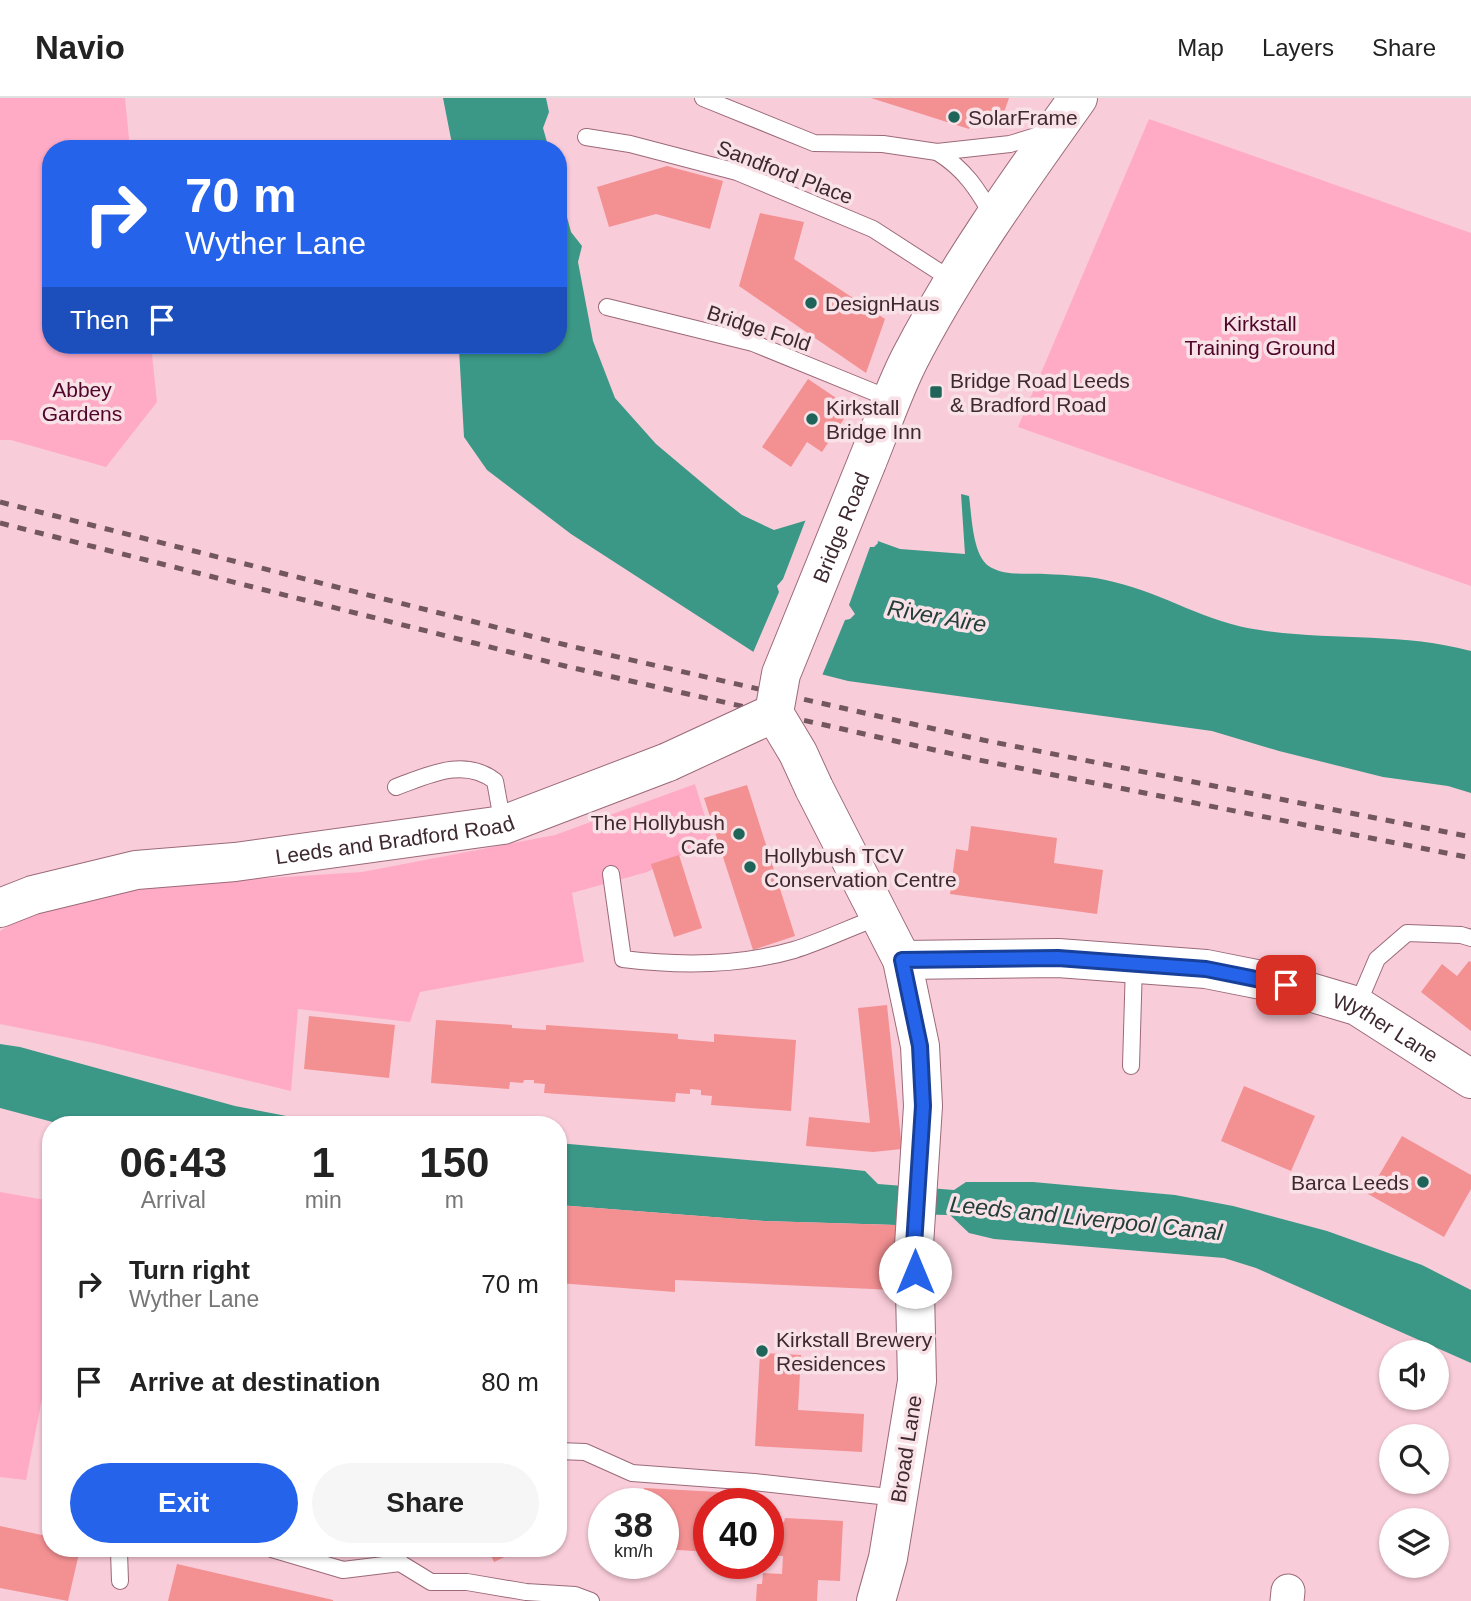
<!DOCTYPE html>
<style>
:root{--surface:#fff;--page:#f6f6f6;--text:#222;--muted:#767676;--line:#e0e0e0;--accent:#2563eb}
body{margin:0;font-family:Helvetica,sans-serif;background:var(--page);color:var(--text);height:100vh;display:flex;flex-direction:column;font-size:26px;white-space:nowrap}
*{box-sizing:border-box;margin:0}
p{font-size:23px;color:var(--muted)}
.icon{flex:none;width:38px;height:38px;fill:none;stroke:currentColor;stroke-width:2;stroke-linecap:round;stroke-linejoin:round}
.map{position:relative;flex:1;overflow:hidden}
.drawer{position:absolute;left:42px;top:1018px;width:525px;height:441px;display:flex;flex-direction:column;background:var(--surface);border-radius:28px;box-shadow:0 2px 5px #0004}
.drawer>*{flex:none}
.hud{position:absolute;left:42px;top:42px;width:525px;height:214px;border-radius:28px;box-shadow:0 2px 5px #0004;background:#2563eb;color:#fff;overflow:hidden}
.buttons{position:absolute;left:1379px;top:1242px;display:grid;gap:14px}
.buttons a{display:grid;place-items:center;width:70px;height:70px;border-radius:50%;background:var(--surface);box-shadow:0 2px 5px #0004;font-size:35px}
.speed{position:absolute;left:588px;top:1390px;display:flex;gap:14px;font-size:35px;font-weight:700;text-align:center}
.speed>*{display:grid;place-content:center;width:91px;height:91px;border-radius:50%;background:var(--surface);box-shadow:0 2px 5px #0004;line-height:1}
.speed small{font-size:18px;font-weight:400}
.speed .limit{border:10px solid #d22;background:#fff;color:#111}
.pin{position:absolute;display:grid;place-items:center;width:60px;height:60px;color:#fff;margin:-30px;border-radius:14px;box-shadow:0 4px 10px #0006}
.me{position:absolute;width:77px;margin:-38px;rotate:0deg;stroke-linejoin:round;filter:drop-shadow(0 0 5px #0008)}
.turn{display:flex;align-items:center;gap:24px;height:147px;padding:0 28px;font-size:32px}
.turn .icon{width:91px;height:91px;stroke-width:2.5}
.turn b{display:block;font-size:49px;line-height:60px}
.then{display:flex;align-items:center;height:66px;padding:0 28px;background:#0003;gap:14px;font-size:26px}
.eta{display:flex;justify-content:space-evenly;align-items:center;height:119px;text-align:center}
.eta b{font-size:42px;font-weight:600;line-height:49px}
.cta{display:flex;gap:14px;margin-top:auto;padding:14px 28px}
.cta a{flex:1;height:80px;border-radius:42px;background:var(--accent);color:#fff;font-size:28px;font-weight:600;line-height:80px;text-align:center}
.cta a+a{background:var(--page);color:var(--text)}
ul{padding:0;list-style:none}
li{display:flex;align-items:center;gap:21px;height:98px;padding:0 28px}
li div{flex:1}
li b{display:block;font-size:26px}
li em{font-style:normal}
header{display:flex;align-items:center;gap:42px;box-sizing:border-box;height:98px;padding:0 35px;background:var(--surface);border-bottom:2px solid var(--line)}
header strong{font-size:33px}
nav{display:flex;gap:38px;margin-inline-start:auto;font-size:24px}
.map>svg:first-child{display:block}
.green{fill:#ffabc6}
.water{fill:#3b9786}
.pier{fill:#f9ccd9}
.building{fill:#f39092}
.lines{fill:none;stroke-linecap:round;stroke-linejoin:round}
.lane-casing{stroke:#9b6a79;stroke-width:18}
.street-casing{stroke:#9b6a79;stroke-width:35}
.secondary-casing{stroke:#9b6a79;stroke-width:40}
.lane{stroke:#fff;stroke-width:16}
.street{stroke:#fff;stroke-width:33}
.secondary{stroke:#fff;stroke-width:38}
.rail{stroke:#73575f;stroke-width:5;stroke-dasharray:9 9;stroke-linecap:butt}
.secondary-bridge-casing{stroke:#9b6a79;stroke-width:40;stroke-linecap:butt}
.secondary-bridge{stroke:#fff;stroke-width:38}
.route-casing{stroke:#184099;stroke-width:18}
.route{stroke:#2563eb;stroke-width:12}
.poi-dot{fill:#1e6458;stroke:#f8e1e7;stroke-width:2.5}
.labels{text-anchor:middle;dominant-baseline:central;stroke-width:7;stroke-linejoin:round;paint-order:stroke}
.poi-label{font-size:21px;fill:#3e292f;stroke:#f8e1e7;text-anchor:start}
.street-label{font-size:21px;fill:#3e292f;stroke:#f8e1e7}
.park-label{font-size:21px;fill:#500629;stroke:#f8e1e7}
.water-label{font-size:23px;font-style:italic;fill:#213e38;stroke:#f8e1e7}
</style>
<header>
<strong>Navio</strong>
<nav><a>Map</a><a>Layers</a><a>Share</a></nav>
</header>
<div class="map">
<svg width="1471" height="1503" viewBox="0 0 1471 1503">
<rect width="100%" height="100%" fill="#f9ccd9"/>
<!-- green -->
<g class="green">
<path d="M0,0H125L130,51H51V247H151L157,304L106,369L11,342H0Z"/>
<path d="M1149,21L1471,135V488L1018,329Z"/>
<path d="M695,686L712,742L647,774L572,795L584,864L420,894L410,924L298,911L291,993L94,945L0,926V833L37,810L144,788L362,774L555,737Z"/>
<path d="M0,1094L51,1103V1255L26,1382L0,1379Z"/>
</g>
<!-- water -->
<g class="water">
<path d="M443,0H546L549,14L543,30L549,51H453Z"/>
<path d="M558,86L571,134L582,148L578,164L593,243L615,300L656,346L719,399L742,417L774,432L814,420L900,451L965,456L961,396L969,398C972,418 972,461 992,470C1007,478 1029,475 1045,476C1067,477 1092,478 1114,484C1165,496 1207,525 1260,532C1330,543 1402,534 1471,553V695L1448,688L1383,679L1279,653L1212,633L848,583L766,562L571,436L487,372L464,339L459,251V247H558Z"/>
<path d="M0,946L20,949L235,1008L302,1021L359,1027H64L0,1010Z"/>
<path d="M558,1045L837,1070L865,1073L878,1086L954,1092L966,1084H1033L1175,1097L1233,1108L1327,1133L1422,1167L1471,1192V1265L1256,1170L1224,1160L994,1141L969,1135L950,1117L902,1116L896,1127L764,1123L558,1107Z"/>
</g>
<!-- pier -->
<path class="pier" d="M814,416L877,439L878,445L874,449H870L849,507L855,516L850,521L845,522L821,580L765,566L752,557L779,494L777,488L783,481L806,421L804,419Z"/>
<!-- building -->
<g class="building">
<path d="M871,0H1009L1001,23L975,13L969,31Z"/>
<path d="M667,68L723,83L710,131L656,116L609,129L597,89Z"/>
<path d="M760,115L804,124L794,161L885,221L866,275L739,188Z"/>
<path d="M808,281L851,310L822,354L807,344L791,369L762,349Z"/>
<path d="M747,687L795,838L753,852L704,700Z"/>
<path d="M971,728L1057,740L1054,765L1103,772L1097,816L950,796L956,751L968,753Z"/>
<path d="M679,757L702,830L674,839L651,766Z"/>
<path d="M1469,863L1471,864V933L1421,894L1442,866L1457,878Z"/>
<path d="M887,907L902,1051L873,1054L806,1048L809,1019L870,1025L858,910Z"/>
<path d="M309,918L395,927L389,980L304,971Z"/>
<path d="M436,922L512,927V930L546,932V927L678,936V941L714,944V936L796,942L791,1013L711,1007L712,998L701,997V992L690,991V996L676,995L675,1004L544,995L545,986L534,985V982H524L523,985L510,984L509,991L431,985Z"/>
<path d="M1244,988L1315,1018L1291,1073L1221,1043Z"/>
<path d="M1402,1038L1471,1077V1091L1444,1139L1368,1096Z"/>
<path d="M558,1107L764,1123L896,1127L894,1192L675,1182V1194L558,1185Z"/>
<path d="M760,1255L801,1257L798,1312L864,1316L862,1354L755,1348Z"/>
<path d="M644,1390L737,1395V1405H709V1454L663,1451V1405H643Z"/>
<path d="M785,1420L843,1423L840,1483L818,1482L817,1503H756L757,1486H762L763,1475L782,1476L783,1458L768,1457V1423L784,1424Z"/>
<path d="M0,1428L51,1439V1451H80L68,1503L0,1490Z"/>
<path d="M488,1451H522L494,1464Z"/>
<path d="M177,1466L333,1502V1503H168Z"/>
</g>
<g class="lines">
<!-- lane casing -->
<g class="lane-casing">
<g id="lane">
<path d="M703,0L814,45L883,46L937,54L1010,46L1046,35"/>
<path d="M586,39L630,46L737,74L873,131L955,184"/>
<path d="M937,54C965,71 978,92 994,120"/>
<path d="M607,209L753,245L893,302"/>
<path d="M396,689C429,677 464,659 495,683L503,727"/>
<path d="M611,776L623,861C680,868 739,868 794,852C823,843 851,829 879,819"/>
<path d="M1357,908L1377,861L1407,835L1461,837L1471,840"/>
<path d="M1131,968L1134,866"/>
<path d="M558,1353L585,1354L632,1375L754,1384L898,1400"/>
<path d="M272,1451L343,1472L400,1465"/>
<path d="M396,1451L400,1465L431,1484H467L526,1494L575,1497L591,1503"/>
<path d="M120,1483L119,1454L121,1451"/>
</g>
</g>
<!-- street casing -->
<g class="street-casing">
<path id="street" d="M1287,1503L1288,1493"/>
</g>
<!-- secondary casing -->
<g class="secondary-casing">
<g id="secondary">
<path d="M867,364C881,330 893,293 910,260C957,169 1018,84 1078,0"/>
<path d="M814,690L902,862L920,948L923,1008L914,1147L917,1283L888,1460L876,1503"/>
<path id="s1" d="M0,810L33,797L136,772L235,764L503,727L668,664"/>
<path id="s2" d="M902,862L1058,860L1206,871L1286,887L1357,908L1471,981"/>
</g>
</g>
<!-- lane -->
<use href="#lane" class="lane"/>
<!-- street -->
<use href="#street" class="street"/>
<!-- secondary -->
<use href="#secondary" class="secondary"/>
<!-- rail -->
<g class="rail">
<path d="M0,404L574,549L983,642L1471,739"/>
<path d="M0,425L569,569L979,662L1471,760"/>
</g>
<!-- secondary-bridge casing -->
<g class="secondary-bridge-casing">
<g id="secondary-bridge">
<path id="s3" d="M774,615L781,576L867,364"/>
<path d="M774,615L798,655L814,690"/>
<path d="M668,664L774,615"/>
</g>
</g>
<!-- secondary-bridge -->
<use href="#secondary-bridge" class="secondary-bridge"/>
</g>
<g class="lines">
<!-- route casing -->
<g class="route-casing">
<path id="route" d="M915,1174L914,1147L923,1008L920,948L902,862L1058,860L1206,871L1286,887"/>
</g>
<!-- route -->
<use href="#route" class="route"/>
</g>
<!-- markers -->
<g class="poi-dot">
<circle cx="954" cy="19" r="7"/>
<circle cx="811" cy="205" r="7"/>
<rect x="929" y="287" width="14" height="14" rx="3.5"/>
<circle cx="812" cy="321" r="7"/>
<circle cx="739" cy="736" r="7"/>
<circle cx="750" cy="769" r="7"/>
<circle cx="1423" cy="1084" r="7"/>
<circle cx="762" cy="1253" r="7"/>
</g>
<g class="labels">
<!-- poi labels -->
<g class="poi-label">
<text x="968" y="19">SolarFrame</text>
<text x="825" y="205">DesignHaus</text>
<text x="950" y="282">Bridge Road Leeds<tspan x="950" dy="24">&amp; Bradford Road</tspan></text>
<text x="826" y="309">Kirkstall<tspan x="826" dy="24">Bridge Inn</tspan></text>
<text x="725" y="724" text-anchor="end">The Hollybush<tspan x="725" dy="24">Cafe</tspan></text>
<text x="764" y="757">Hollybush TCV<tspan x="764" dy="24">Conservation Centre</tspan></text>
<text x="1409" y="1084" text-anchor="end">Barca Leeds</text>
<text x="776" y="1241">Kirkstall Brewery<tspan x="776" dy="24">Residences</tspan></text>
</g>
<!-- street labels -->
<g class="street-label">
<text transform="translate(785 74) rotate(21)">Sandford Place</text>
<text transform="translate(759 230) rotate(18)">Bridge Fold</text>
<text stroke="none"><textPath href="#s3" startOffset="198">Bridge Road</textPath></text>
<text stroke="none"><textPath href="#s1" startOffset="402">Leeds and Bradford Road</textPath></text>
<text stroke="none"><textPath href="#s2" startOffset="495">Wyther Lane</textPath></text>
<text transform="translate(906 1351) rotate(-81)">Broad Lane</text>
</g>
<!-- park labels -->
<g class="park-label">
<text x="1260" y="225">Kirkstall<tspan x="1260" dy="24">Training Ground</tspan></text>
<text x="82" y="291">Abbey<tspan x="82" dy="24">Gardens</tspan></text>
</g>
<!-- water labels -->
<g class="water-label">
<text transform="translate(937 518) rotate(10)">River Aire</text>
<text transform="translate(1086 1120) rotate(6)">Leeds and Liverpool Canal</text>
</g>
</g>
</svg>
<div class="buttons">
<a><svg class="icon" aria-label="sound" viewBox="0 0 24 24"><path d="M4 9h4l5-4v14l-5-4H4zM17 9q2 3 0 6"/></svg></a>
<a><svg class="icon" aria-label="search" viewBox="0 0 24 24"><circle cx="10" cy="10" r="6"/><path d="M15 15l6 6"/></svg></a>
<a><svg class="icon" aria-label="layers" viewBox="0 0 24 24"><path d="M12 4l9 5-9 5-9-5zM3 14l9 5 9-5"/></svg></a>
</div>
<div class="speed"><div>38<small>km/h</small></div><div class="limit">40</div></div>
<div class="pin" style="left:1286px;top:887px;background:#d93025"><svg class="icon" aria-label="arrive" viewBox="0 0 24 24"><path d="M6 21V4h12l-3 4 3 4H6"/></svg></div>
<svg class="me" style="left:915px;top:1174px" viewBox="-20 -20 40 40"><circle r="19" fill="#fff"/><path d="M0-13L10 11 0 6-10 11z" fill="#2563eb"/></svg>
<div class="hud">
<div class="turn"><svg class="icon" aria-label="right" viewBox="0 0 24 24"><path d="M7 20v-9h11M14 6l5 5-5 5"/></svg><div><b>70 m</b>Wyther Lane</div></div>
<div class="then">Then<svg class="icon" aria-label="arrive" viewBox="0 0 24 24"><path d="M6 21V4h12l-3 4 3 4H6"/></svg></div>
</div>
<section class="drawer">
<div class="eta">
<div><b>06:43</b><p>Arrival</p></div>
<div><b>1</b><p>min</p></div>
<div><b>150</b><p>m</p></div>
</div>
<ul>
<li><svg class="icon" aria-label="right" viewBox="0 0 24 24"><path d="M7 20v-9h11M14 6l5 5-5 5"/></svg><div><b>Turn right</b><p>Wyther Lane</p></div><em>70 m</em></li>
<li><svg class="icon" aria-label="arrive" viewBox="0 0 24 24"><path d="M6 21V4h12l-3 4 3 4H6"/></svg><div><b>Arrive at destination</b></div><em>80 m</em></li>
</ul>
<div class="cta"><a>Exit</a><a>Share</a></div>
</section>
</div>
